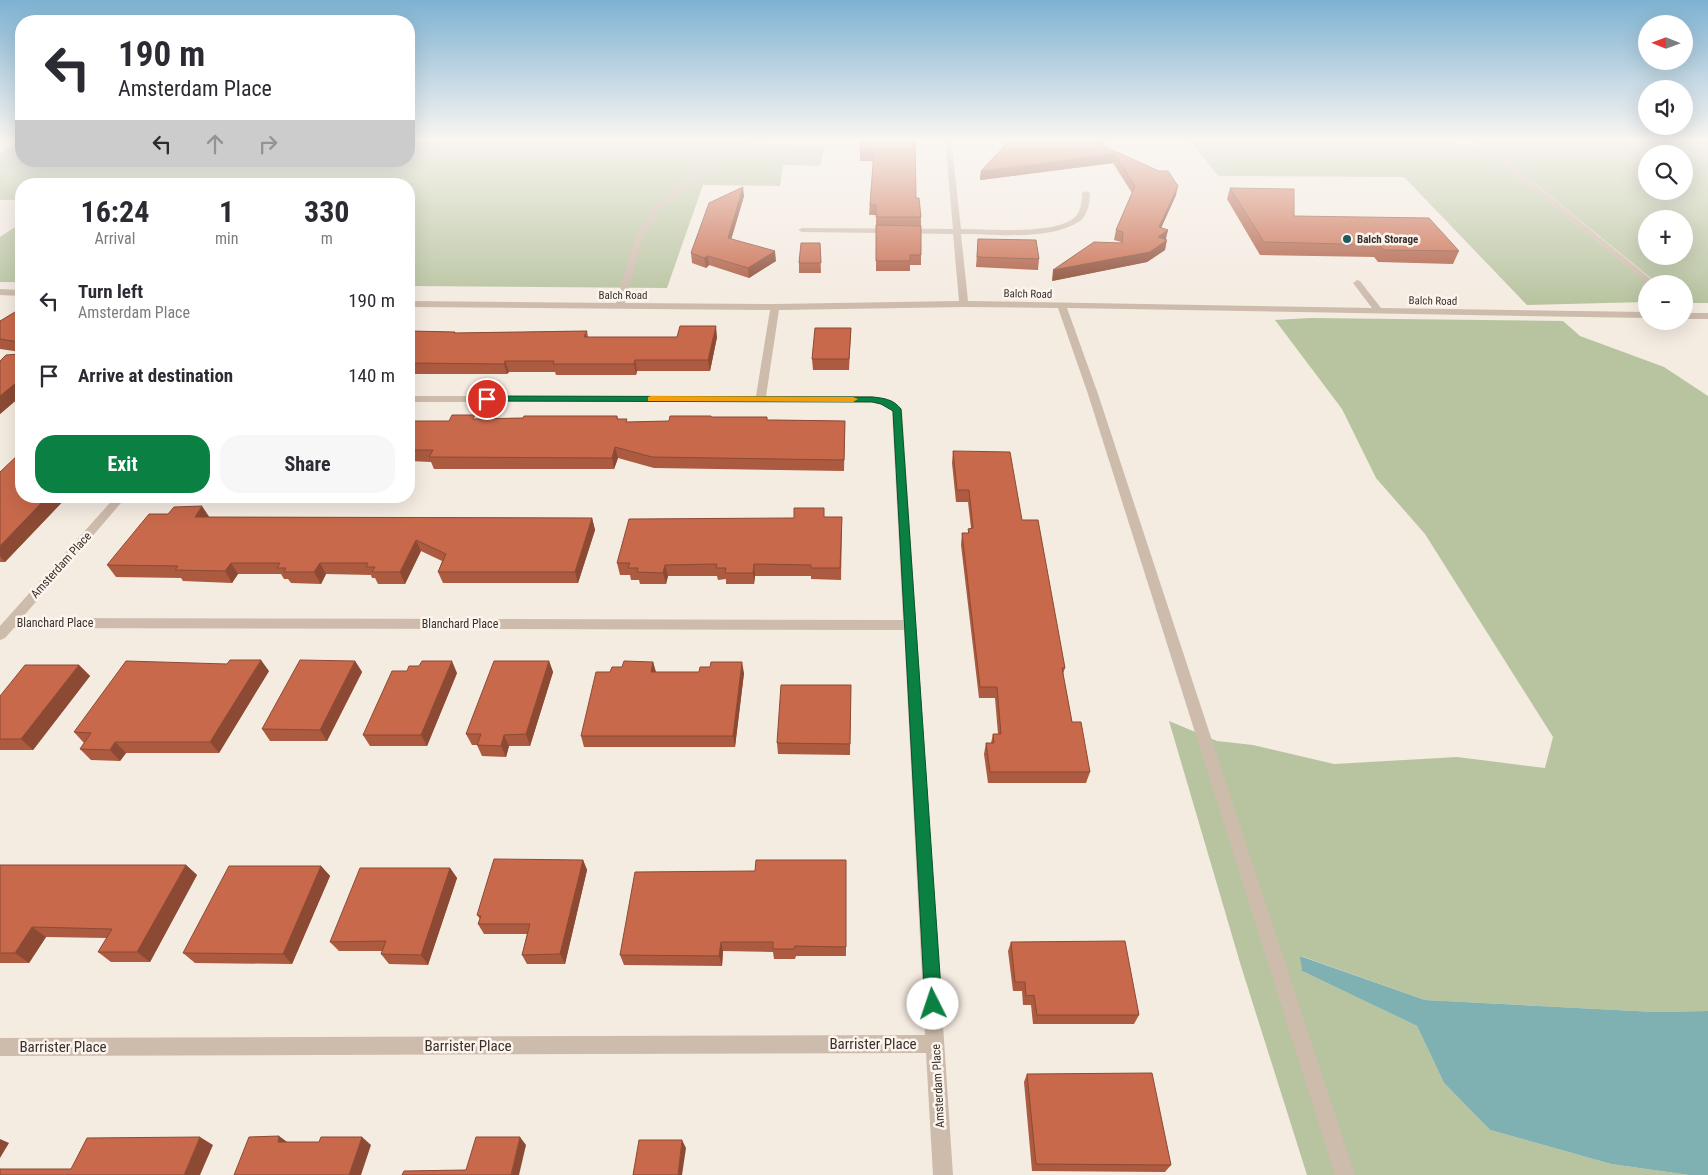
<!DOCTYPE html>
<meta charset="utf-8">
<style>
:root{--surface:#fff;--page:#f7f7f7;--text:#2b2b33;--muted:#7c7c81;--accent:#0b8043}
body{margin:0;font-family:"Roboto Condensed",sans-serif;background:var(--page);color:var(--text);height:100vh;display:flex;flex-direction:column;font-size:19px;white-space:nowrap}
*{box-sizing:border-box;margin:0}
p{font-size:16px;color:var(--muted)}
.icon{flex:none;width:28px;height:28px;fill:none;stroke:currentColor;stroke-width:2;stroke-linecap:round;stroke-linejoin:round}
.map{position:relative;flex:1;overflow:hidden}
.sheet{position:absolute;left:15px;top:178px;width:400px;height:325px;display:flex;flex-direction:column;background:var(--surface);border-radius:20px;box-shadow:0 5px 20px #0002}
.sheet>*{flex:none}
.top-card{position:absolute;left:15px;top:15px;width:400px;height:152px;border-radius:20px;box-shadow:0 5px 20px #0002;background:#fff;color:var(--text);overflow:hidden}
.needle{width:32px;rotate:271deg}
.buttons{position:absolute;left:1638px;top:15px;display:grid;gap:10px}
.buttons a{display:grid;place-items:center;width:55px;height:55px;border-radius:50%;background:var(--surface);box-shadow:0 5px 20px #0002;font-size:25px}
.pin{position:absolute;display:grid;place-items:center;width:42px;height:42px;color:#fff;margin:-21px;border:2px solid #fff;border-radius:50%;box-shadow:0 1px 5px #0007}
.me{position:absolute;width:55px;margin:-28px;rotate:356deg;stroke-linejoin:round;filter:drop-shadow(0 0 4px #0008)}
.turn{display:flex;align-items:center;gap:18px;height:105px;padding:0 20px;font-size:22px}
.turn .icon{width:65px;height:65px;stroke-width:2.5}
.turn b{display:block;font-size:35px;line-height:42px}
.lanes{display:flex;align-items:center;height:48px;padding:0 20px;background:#0003;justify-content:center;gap:25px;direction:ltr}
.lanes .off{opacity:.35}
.eta{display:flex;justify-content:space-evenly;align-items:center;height:85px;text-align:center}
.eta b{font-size:30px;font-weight:700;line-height:35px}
.action{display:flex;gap:10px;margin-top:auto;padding:10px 20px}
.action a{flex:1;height:58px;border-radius:20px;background:var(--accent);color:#fff;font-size:20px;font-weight:700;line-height:58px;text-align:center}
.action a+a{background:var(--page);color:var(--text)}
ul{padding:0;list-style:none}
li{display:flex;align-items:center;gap:15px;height:75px;padding:0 20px}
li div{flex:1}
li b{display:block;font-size:19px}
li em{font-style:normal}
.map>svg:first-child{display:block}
.green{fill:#b8c4a0;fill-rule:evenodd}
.water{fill:#7fb0b2}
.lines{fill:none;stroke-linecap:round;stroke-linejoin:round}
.minor{fill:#cdbbac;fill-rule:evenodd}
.wall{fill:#ac5a40}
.shaded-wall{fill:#8c4a34}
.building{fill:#c8694b;stroke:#8c4a34}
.route{fill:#0b8043;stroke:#07532c}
.slow{fill:#f59e0b}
.poi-dot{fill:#1f5a5e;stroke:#fbf5ee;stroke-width:2}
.labels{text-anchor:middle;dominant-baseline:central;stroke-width:5;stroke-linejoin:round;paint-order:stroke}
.far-poi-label{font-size:11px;font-weight:bold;fill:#3b302b;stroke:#fbf5ee;text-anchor:start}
.far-street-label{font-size:11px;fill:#3b302b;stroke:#fbf5ee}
.street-label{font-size:12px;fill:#3b302b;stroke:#fbf5ee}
.near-street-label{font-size:15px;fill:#3b302b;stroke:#fbf5ee}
</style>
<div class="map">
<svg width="1708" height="1175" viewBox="0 0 1708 1175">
<rect width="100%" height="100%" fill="#f4ebe1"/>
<!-- green -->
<g class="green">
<path d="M409,139H419L825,145L820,166L783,165L780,186L703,185L667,288L409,286V184H21V200H0V153L21,141V161H409Z"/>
<path d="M1189,139H1437L1457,144L1480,145L1649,284H1646V302L1527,305L1404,177L1218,176Z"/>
<path d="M1480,139H1708V303H1684V284H1658ZM1646,154H1684V191H1646ZM1646,219H1684V256H1646Z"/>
<path d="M21,223V282H0V237Z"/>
<path d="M1310,318L1563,321L1580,336L1664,367L1708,396V1011L1655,1012L1425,1000L1301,956L1302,971L1417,1026L1444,1083L1490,1130L1611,1164L1689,1175H1307L1241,966L1169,721L1217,741L1253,745L1334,764L1457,757L1545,768L1553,737L1425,534L1376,478L1342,409L1275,320Z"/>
</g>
<!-- water -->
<path class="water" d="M1300,956L1425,1000L1655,1012L1708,1011V1175H1689L1611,1164L1490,1130L1444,1083L1417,1026L1302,971Z"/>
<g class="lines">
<!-- minor -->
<g class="minor">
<path d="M945,139H951L961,229C988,229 1053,235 1074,218C1081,212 1082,201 1082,193L1086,191L1090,193C1090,202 1088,215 1080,221C1051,241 995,234 961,234L968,301L1372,308L1353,283L1357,280L1360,281L1381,308L1646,312V318L1067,308L1098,394L1355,1175H1335L1088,394L1058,308L964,307L779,310L766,396H872L893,401L902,410L953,1175H933L926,1053L0,1056V1038L925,1035L904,630L14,628L5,638L0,640V626L116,496H127L22,618L903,620L892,410L886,406L872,402H409V396H756L770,310L409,307V301L616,303L635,237L653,207L696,174L709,157L732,156L734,157V159L713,160L700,176L660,208L643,237L625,303L775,304L959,301L953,234L802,232L798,230L802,228L953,229Z"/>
<path d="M1473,139H1480L1657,284H1648Z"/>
<path d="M0,289L21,290V296L0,295Z"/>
<rect x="1684" y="313" width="24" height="6"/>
</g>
</g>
<!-- wall -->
<g class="wall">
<path d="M860,139L916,198L921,217V265H910V271H876V215H869L873,161H860Z"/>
<path d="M1011,139H1107L1100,145L1176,195L1161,228L1168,230L1166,239L1165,250L1147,262L1052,281L1121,243V242L1114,240L1116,230L1132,193L1113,163L980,180L981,171Z"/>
<path d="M1230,188L1294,216L1459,251L1453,264L1378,262L1374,257L1260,255L1227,199Z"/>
<path d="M744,196L731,239L776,261L749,278L709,265L706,268L692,263L691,253Z"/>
<path d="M978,239L1039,259L1038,270L976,267Z"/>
<path d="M820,243L821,273H799V263Z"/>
<path d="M21,313V352L0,349V321Z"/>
<path d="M851,328L849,370H813L812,359Z"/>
<path d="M409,331L455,332L456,333L587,331L588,337H717L710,371H637L636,375H556L555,372H509L507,374H409Z"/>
<path d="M21,354V396L0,414V361Z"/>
<path d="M617,416L618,419L627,422L669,421L711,417H767V420H774L845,421L844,471L654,468L618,458L614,469H434L431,462L409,461V421H449L476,419Z"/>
<path d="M953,451L1022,520L1065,668L1063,674L1072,722L1090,772L1086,783H988L984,754L986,743H991L993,734H998L995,698H979L961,545L962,533H968V529L971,528L968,502H956L952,463Z"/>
<path d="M0,472L21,496H68L5,562H0Z"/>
<path d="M209,517L592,518L595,530L578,583H443L438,572L442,561L421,551L405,584H378L375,578H372L371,575L326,574L321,584L291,583L288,579H284L281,574H238L232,583L183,581L181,578L116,577L107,565Z"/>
<path d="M824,517L842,528L841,580L811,579V576H755L754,584H726V579L718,580L717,576H668L666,584H640L639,580H631L630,575H620L617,563L794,518Z"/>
<path d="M355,661L362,672L327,741H270L262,729Z"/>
<path d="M549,661L553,672L530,746H509L506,757L482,756L477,745H472L466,734Z"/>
<path d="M653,662L656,672L744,673L735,747H584L581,736L610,672L622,667Z"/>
<path d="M79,665L90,676L33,750H0V696Z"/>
<path d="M419,666L457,673L427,746H370L363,735L407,671Z"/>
<path d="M269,671L219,753H126L120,761L91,760L80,749L84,743L74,732Z"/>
<path d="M851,685L850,755L778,754L777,743Z"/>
<path d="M583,860L587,870L565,964H527L522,955L527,934H484L478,924L480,919L477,915Z"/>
<path d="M846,860V956H796L795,959H774L773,952L723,951L722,966L624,965L620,955L755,871Z"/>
<path d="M0,865H186L197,875L150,962H111L98,952L107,938L46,937L29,963H0Z"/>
<path d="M321,866L330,876L292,964L195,963L183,953Z"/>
<path d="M450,868L457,878L428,965L389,964L381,954L382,951H339L330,942Z"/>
<path d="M1011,942L1139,1015L1134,1024H1033L1031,1005H1023L1022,991H1013L1008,951Z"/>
<path d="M1027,1074L1171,1165L1165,1172L1032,1171L1024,1082Z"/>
</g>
<!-- shaded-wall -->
<g class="shaded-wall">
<path d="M1099,139H1107L1093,151L1095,142Z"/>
<path d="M1115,154L1113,163L980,180L981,171Z"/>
<path d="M1178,186L1176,195L1157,237L1159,227Z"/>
<path d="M743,187L744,196L729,247L728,238Z"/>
<path d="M1168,230L1165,240L1158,237Z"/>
<path d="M1167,240L1165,250L1147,262L1052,281L1053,270Z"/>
<path d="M775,251L776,261L749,278L748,268Z"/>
<path d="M708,256L709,265L706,268L704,258Z"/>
<path d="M716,326L717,337L710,371L708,360Z"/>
<path d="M635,360L637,371L636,375L634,364Z"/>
<path d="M505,361L509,372L507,374L504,364Z"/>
<path d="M16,383L21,390V396L0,414V396Z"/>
<path d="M615,447L618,458L614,469L612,458Z"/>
<path d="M48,496H68L5,562L0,556V546Z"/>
<path d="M202,506L210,518L195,517Z"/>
<path d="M592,518L595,530L578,583L575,572Z"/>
<path d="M416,540L421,551L405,584L400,572Z"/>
<path d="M231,563L238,574L232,583L225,571Z"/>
<path d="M320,563L326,574L321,584L314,572Z"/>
<path d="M754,564L755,576L754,584L753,573Z"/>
<path d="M665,565L668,576L666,584L663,573Z"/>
<path d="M261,660L269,671L219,753L210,742Z"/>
<path d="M355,661L362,672L327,741L320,730Z"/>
<path d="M452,661L457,673L427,746L421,735Z"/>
<path d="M549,661L553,672L530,746L526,734Z"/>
<path d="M653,662L656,673L651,672Z"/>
<path d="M742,662L744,673L735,747L733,736Z"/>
<path d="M79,665L90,676L33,750L21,739Z"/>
<path d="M504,735L509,746L506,757L501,746Z"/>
<path d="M115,742L126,753L120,761L110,750Z"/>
<path d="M583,860L587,870L565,964L560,954Z"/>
<path d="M186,865L197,875L150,962L137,952Z"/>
<path d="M321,866L330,876L292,964L283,954Z"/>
<path d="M450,868L457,878L428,965L421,955Z"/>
<path d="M32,927L46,937L29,963L15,953Z"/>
<path d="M721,942L723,951L722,966L719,956Z"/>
<path d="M279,1136L290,1144L278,1142Z"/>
<path d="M200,1137L213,1145L200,1175H184Z"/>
<path d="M362,1137L371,1145L361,1175H349Z"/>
<path d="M520,1137L526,1145L519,1175H511Z"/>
<path d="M0,1139L9,1143L0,1158Z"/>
<path d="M682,1140L686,1148L682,1175H678Z"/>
</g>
<!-- building -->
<g class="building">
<path d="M860,139H915L916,198H919L921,217H876V205H870L874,152H860Z"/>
<path d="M1011,139H1099L1095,142L1159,171H1168L1178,186L1159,227L1168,230L1158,237L1167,240L1150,252L1053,270L1094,242L1122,243L1123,232L1116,230L1135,186L1115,154L981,171Z"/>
<path d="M743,187L728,238L775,251L748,268L708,256L704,258L691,253L709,203Z"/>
<path d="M1230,188L1294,189V216L1429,218L1459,251L1383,250L1380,245L1264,242Z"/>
<path d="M876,225L921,226V255H910V261H876Z"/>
<path d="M978,239L1036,240L1039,259L977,257Z"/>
<path d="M801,243H820L821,263H799Z"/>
<path d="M15,312L21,313V341L19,342L0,339V321Z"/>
<path d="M680,326H716L708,360H635L634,364H553L554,361H505L504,364L409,363V331L455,332L454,333L587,331L584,337H677Z"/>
<path d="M815,328H851L849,359H812Z"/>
<path d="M21,354V383H16L0,396V361L6,355Z"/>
<path d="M452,415H475L473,419L523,418L524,416H617V419H627L626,422L669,421L670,416H711V417H767V420H774L845,421L844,460L652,457L615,447L612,458L429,457L433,450H409V421H449Z"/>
<path d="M953,451L1010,452L1022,520H1038L1065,668H1062L1072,722H1081L1090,772H990L986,743H994L993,734H1001L997,687H980L962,533H969L968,529L973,528L969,490H957Z"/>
<path d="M21,452V496H48L0,546V472Z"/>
<path d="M202,506L195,517L592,518L575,572H438L446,554L416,540L400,572H372L375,567H366L368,563H320L314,572H284L286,568H277L280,563H231L225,571L175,570L178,566L107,565L149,514H168L174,507Z"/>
<path d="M794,508H824V517H842L840,568H811V565L754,564L753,573H725L726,568H716L717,564L665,565L663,573L637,572L638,568H628L630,563H617L629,519L794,518Z"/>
<path d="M230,660H261L210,742H115L110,750L80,749L91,733L74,732L126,661L227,664Z"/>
<path d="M300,660L355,661L320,730L262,729Z"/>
<path d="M422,661H452L421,735H363L392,671H407L409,666H419Z"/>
<path d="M494,661H549L526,734L504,735L501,746L477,745L481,734H466Z"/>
<path d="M624,661L653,662L651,672H699L700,667H710L711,662H742L733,736H581L596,672H610L612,667H622Z"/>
<path d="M25,665H79L21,739H0V696Z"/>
<path d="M781,685H851L850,744L777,743Z"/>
<path d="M494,859L583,860L560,954L522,955L530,924H478L481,916L477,915Z"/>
<path d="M756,860H846V947L795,946L794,949H773V942H721L719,956L620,955L635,872L755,871Z"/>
<path d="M0,865H186L137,952H98L112,929L32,927L15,953H0Z"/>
<path d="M229,866H321L283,954L183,953Z"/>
<path d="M360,868H450L421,955L381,954L386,941L330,942Z"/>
<path d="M1125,941L1139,1015H1037L1034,995L1026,996L1025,982H1015L1011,942Z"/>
<path d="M1152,1073L1171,1165L1036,1164L1027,1074Z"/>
<path d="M279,1136L278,1142H319L321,1137H362L349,1175H234L249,1137Z"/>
<path d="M200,1137L184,1175H0V1169H71L87,1138Z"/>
<path d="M476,1137H520L511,1175H402L404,1171L466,1170Z"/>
<path d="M639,1140H682L678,1175H633Z"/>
</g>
<!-- sky -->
<linearGradient id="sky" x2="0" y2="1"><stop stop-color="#7eb2d2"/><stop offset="0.46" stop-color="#faf6f2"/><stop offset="1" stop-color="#faf6f2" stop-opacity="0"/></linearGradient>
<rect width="1708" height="303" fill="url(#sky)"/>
<!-- route -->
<path class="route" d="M487,396L872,397C883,398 893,399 901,409L942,1004L939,1010L933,1012L928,1010L925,1004L893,411L881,404L872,402L484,401V397Z"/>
<!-- slow -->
<path class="slow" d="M651,396L853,397L858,399L853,402L648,401V397Z"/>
<!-- markers -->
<circle class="poi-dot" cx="1347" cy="239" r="5"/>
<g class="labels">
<!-- far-poi labels -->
<g class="far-poi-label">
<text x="1357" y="239">Balch Storage</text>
</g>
<!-- far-street labels -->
<g class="far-street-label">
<text transform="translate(1028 294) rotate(1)">Balch Road</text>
<text x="623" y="295">Balch Road</text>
<text transform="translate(1433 301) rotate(1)">Balch Road</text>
</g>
<!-- street labels -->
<g class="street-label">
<text transform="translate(61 565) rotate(-48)">Amsterdam Place</text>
<text x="55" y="623">Blanchard Place</text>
<text x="460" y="624">Blanchard Place</text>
<text transform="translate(938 1086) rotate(-93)">Amsterdam Place</text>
</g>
<!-- near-street labels -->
<g class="near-street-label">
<text x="873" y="1044">Barrister Place</text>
<text x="468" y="1046">Barrister Place</text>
<text x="63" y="1047">Barrister Place</text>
</g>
</g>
</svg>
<div class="buttons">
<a><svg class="needle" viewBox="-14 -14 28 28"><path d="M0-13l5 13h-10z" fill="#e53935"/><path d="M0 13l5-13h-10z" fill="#7c7c81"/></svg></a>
<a><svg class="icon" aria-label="sound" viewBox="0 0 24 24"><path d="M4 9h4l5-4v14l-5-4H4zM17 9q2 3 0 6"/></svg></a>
<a><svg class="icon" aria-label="search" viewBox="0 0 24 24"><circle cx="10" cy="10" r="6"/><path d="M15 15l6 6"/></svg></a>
<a>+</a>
<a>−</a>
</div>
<div class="pin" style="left:487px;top:399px;background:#d93025"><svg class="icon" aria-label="arrive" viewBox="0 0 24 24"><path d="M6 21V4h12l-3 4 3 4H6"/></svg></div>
<svg class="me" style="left:933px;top:1004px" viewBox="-20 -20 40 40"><circle r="19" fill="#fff"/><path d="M0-13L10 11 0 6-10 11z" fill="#0b8043"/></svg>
<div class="top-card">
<div class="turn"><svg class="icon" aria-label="left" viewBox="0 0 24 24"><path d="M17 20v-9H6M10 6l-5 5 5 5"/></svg><div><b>190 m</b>Amsterdam Place</div></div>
<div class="lanes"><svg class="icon" aria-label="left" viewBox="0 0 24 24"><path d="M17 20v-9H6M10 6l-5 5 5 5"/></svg><svg class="icon off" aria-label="ahead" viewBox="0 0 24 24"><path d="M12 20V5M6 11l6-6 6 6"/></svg><svg class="icon off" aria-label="right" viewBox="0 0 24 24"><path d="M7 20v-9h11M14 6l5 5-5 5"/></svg></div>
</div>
<section class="sheet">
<div class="eta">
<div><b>16:24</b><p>Arrival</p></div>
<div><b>1</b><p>min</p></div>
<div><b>330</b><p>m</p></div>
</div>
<ul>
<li><svg class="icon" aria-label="left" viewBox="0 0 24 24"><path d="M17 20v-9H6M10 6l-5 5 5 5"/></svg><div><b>Turn left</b><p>Amsterdam Place</p></div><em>190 m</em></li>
<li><svg class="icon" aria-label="arrive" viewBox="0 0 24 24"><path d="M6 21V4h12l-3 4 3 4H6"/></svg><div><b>Arrive at destination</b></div><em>140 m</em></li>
</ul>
<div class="action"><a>Exit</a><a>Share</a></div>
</section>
</div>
